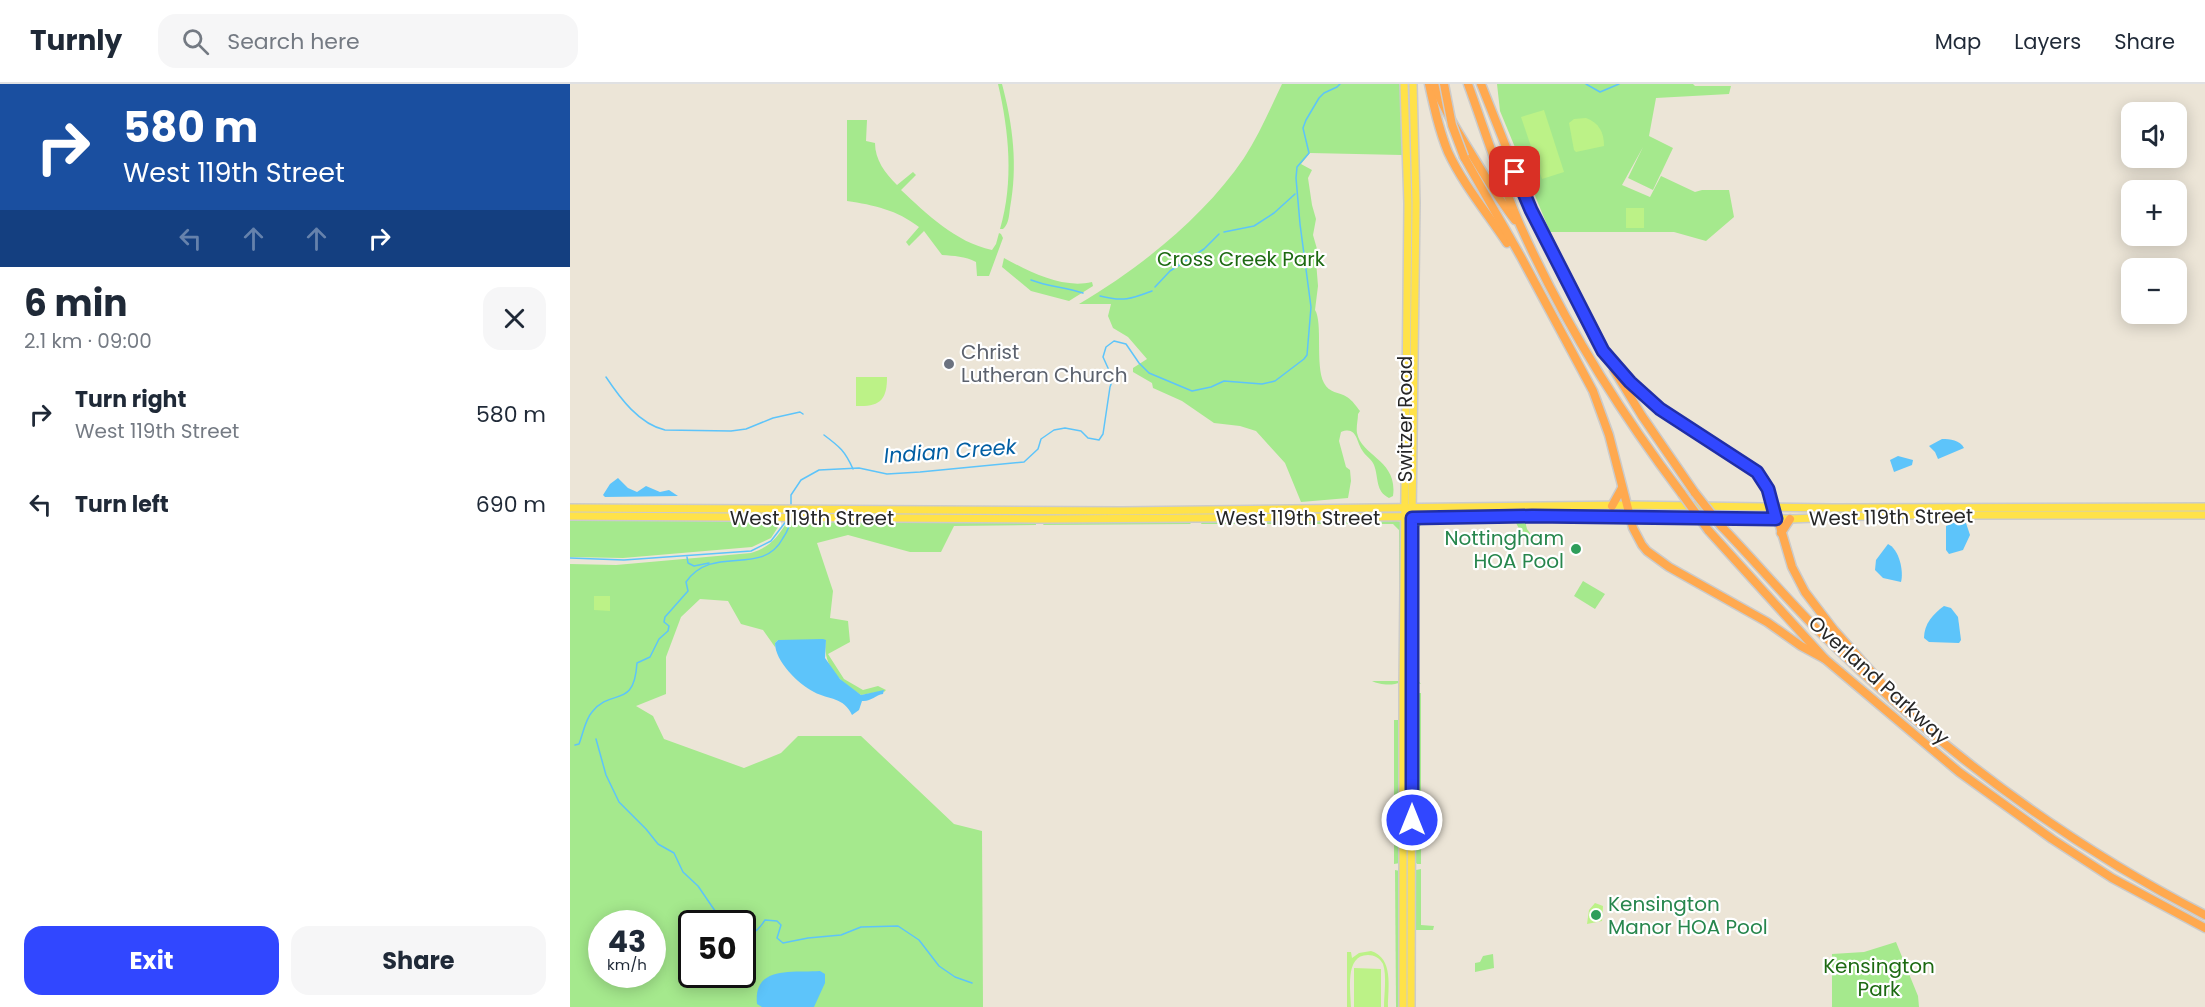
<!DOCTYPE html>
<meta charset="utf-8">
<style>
:root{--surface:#fff;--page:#f6f6f7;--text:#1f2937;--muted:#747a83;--line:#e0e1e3;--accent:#3147ff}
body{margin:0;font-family:Poppins,sans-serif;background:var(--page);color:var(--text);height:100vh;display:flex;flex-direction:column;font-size:22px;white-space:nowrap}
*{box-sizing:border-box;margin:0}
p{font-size:20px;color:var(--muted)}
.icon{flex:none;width:33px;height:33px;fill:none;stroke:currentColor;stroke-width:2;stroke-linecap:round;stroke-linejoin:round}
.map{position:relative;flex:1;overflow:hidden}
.panel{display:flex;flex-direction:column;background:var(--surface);width:570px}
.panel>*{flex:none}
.guide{background:#1a4fa0;color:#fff;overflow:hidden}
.buttons{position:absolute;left:1551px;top:18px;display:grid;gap:12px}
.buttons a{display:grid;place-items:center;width:66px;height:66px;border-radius:12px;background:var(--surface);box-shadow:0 3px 15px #0003;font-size:30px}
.speed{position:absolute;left:18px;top:826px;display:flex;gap:12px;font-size:30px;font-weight:700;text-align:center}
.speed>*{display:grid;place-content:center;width:78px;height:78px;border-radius:50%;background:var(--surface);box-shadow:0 3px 15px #0003;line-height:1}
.speed small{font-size:15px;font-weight:400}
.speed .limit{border:3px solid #111;border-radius:9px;background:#fff;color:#111}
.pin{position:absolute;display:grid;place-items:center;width:51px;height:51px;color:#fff;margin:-26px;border-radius:12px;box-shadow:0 3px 9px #0006}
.me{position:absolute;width:66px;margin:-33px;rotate:0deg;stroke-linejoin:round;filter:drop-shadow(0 0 4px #0008)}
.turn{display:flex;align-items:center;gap:21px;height:126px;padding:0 24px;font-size:27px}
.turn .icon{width:78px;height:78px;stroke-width:2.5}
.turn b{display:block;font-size:42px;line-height:51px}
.lanes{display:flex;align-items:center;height:57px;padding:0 24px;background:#0003;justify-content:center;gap:30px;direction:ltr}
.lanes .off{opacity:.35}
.round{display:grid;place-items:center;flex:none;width:63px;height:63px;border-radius:18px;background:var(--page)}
.head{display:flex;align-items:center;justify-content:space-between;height:102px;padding:0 24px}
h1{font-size:36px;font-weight:700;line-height:45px}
.cta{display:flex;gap:12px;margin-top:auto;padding:12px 24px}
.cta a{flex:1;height:69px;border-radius:18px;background:var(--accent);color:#fff;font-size:24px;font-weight:700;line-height:69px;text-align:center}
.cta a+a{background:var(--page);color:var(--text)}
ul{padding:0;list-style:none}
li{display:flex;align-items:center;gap:18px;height:90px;padding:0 24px}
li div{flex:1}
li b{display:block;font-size:22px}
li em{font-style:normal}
header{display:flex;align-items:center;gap:36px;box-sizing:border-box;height:84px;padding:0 30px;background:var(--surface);border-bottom:2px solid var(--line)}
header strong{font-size:28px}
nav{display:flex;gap:33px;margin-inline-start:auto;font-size:21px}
.search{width:420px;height:54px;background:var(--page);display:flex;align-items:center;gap:15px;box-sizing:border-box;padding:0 21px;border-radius:18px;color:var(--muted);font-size:22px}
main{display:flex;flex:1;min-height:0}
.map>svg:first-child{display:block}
.green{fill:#a5e98d;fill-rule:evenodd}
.pitch{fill:#bcf287}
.water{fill:#5dc4fa}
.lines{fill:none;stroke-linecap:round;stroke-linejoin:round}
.stream{stroke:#5dc4fa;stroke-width:1.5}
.major-casing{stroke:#cbcbcb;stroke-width:10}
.highway-casing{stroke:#cbcbcb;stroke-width:11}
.major{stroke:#ffe249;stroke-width:7}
.highway{stroke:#ffa94f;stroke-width:8}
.highway-bridge-casing{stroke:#cbcbcb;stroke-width:11;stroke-linecap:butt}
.highway-bridge{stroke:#ffa94f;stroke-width:8}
.route-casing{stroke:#202ea6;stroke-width:15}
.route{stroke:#3147ff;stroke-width:10}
.worship-dot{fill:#6b7280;stroke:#fff;stroke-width:2}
.leisure-dot{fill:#2e9e5b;stroke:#fff;stroke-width:2}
.labels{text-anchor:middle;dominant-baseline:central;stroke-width:4.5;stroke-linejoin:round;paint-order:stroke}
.park-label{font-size:20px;fill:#1d6a12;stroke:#fff}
.worship-label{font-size:20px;fill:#5b616d;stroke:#fff;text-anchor:start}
.street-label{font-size:20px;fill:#272727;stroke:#fff}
.leisure-label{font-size:20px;fill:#27864d;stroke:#fff;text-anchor:end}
.water-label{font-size:21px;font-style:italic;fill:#005ea3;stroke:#fff}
</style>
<header>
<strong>Turnly</strong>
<div class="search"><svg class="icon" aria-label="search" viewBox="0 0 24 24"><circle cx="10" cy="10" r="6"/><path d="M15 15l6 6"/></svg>Search here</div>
<nav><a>Map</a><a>Layers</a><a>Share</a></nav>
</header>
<main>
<section class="panel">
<div class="guide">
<div class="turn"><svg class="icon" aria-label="right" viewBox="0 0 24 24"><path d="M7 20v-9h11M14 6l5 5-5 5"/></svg><div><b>580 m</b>West 119th Street</div></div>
<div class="lanes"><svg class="icon off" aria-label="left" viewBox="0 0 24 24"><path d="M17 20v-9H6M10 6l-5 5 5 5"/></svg><svg class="icon off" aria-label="ahead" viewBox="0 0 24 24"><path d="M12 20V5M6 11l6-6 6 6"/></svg><svg class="icon off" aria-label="ahead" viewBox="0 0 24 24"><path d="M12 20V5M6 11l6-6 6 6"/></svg><svg class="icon" aria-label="right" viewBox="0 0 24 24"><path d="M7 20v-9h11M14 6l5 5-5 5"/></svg></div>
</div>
<div class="head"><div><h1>6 min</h1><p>2.1 km · 09:00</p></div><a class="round"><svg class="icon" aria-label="close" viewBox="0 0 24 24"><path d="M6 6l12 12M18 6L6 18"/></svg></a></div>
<ul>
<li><svg class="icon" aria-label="right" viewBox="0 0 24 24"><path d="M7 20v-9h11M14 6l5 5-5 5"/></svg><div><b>Turn right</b><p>West 119th Street</p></div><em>580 m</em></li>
<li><svg class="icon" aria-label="left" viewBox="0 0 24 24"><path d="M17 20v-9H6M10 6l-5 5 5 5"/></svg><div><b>Turn left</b></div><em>690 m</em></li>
</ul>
<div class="cta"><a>Exit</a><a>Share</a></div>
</section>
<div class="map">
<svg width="1635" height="923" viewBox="0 0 1635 923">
<rect width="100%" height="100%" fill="#ece5d7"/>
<!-- green -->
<g class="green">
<path d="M428,0H432C443,41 448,82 440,124C439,131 439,140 433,145H430C444,98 439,47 428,0Z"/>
<path d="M712,0H832V71L740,69L731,80L742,86L738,94L742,121L746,135L743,151L749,172L746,177L748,202L745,226C753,238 745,282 754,299C759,309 769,308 777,313C783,317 786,322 790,327L788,330C788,336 786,343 787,349C792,373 828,376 823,412L819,414C805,407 809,394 804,381C802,375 795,372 792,366C786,357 787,342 771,348L769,357L776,383L780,386L781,397L778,414L731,418L715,379L686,347L670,342L644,339L612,317L583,304L582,299L563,288V284L577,275L558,253L543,244L538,232L541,220H509C570,184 634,133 674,74C689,51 700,25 712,0Z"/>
<path d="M927,0H1123L1125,2H1161L1159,10L1086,14L1079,52L1103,64L1083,106L1058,94L1073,63L1052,101L1080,113L1091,92L1125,108L1132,106H1159L1164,133L1136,157L1104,148H980L930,27Z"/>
<path d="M277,36H297L296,57L305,59C305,76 315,89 327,101L343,88L346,91L331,106C357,130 385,158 422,166L426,160L429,149L431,150L433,154L419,192H407L406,178C395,172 384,172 372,171L354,147L339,162L336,158L349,143C327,126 304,121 277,117Z"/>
<path d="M434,174C460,188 492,205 522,198L523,202L499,217L461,207L432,183Z"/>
<path d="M0,435H199L201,437H212L201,454L182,463L53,474L0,473Z"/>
<path d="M228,435L466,438V441L384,442L371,468H340L278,451L247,459L263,507L260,534L278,537L280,558L258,570L274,595L293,606L308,602L316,606L314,608L313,607L291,611C270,597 252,583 256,556H208L205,559V563L193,546L171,540L158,517L130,515L111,533L96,573V610L66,622L83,632L94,655L174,684L211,669L228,652H291L384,740L412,747L413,923H0V480L46,481L181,469C200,463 207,454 217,438H228ZM32,840H82V891H32ZM122,840H172V891H122Z"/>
<path d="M824,435L830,438L831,442V593L830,598C824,602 809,601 802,597H829V446L823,440H631L633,436Z"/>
<path d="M850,435H951L955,437L957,445L965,456L959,463L946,439H853L847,445L846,594L851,600L844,598L845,439Z"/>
<path d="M617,436L621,440L473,441L475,438Z"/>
<path d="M1013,497L1035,510L1025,525L1004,512Z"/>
<path d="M828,609L830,611V779L824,780V636H828Z"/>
<path d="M846,609H851V780H847L844,776L845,610Z"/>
<path d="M851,785V841L864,842L863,846H844V788L846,786Z"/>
<path d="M825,786L830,787V923H826Z"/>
<path d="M1326,858L1348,912L1349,923H1262V870L1294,868Z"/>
<path d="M923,870L924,884L905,888V879L910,878L913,872Z"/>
</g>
<!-- pitch -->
<g class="pitch">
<path d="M974,26L994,88L972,95L951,33Z"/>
<path d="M1016,34C1029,39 1034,48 1034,62L1006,68L1004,66L999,39L1004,35Z"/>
<rect x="1056" y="124" width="18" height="20"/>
<path d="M286,293H317C317,316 310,323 286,322Z"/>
<path d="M24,512H40V527L24,526Z"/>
<path d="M1025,819L1033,822L1032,837L1017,840L1019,826Z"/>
<path d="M801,867C824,874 818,904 818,923H814C814,911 817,892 813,880C810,874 804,871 798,871C774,871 781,908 781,923H777V868H781L782,874L789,869Z"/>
<path d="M784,884L811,885V923H784Z"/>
</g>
<!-- water -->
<g class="water">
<path d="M1372,355C1380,355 1390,356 1394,364L1368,375L1365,368L1359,362Z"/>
<path d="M1328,372L1343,376L1342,381L1324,388L1320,376Z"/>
<path d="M48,394L58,404L67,408L76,402L90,408L99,406L108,412L35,413L33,411L40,400Z"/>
<path d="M1381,439H1396L1400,451L1393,466L1379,470L1376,466V442Z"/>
<path d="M1318,460C1329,465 1334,487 1331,498L1313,494L1305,486L1306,476Z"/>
<path d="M1374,522L1381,524L1388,533L1391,556L1389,559L1359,558L1354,554C1354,540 1363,530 1374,522Z"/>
<path d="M253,555L256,556L255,574L270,595L291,611L314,606L313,610C305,611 301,618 292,617L289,626L282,631C274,613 259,616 244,608C228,600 205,577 205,559L208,556Z"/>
<path d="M250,887L255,890V899L244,923H192L187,920C183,881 223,889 250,887Z"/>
</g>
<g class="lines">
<!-- stream -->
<g class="stream">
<path d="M1016,0L1030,8L1049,0"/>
<path d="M654,148L684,142L704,129L725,110"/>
<path d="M461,196C479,203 496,203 513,209"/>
<path d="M585,203L600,187L634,165L649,150"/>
<path d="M530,212C553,218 561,215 582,207"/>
<path d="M36,293C50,314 69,340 95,346L161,347L176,345L203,334L230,328L233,330"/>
<path d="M254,351C270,363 275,367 283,385"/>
<path d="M221,423V411L231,396L249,386L289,384L317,390L350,388L454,378L468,365L471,355L484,346L495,344L511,347L518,354L529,356L533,350L540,303L543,295L533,273L536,263L544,257L556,260L569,279L579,289L622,307L641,303L654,297L692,300L705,297L734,275L737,271L741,223L730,140L726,94L727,83L739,69L733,44L736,36L749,14L754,9L767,3L770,0"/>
<path d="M117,473L118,479L124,482L139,479"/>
<path d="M0,474L54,476L181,467L201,457L217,436"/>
<path d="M26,655L36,691L49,718L76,745L88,760L104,769L113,788L128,802L154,840"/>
<path d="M5,661L9,660C13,650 15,636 22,628C42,603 64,626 67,579L80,573L89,555L98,547L99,542L94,538L95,533L118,507L116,498C143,459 192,494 213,454C217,448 220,443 220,436"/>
<path d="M172,851C184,851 189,845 195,836L207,837L211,841L207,854L213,859L238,854L271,851L291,843L328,842L349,856L369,882L385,893L402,899"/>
</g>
<!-- major casing -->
<g class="major-casing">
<g id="major">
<path d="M0,424L552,427L1057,421L1263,424L1635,423"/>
<path d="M0,432L470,435L962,432L1220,435L1319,431H1635"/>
<path d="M833,923V601L838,120L834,0"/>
<path d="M841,923L842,434L846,119L843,0"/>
</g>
</g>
<!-- highway casing -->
<g class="highway-casing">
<g id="highway">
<path d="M859,0C864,23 869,46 878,68C893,100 917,129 937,159"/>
<path d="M864,0C874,26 889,50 904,74C917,95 929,116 945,136"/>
<path d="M898,0C915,47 930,95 950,141C993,237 1049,327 1112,410"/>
<path d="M911,0L961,126L1035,270"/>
<path d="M894,73L951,173L1023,307L1039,351L1063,444L1072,461L1077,467L1099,483L1197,538L1231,562L1255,575"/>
<path d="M1033,267L1060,298L1090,325L1182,384L1194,396L1199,405L1222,483L1235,508L1264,546L1314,602"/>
<path d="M1044,286L1072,332L1125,409"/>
<path d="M1042,422L1052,404"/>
<path d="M1151,442C1186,478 1218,517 1254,552C1366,662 1495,759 1635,831"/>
<path d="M1138,446L1255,575L1389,688L1482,755L1542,794L1635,844"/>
<path d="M1211,449L1220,435"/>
</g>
</g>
<!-- major -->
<use href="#major" class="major"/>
<!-- highway -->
<use href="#highway" class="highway"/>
<!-- highway-bridge casing -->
<g class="highway-bridge-casing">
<g id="highway-bridge">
<path d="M874,0L882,41L894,73"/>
<path d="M1125,409L1151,442"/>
<path d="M1112,410L1138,446"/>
</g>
</g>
<!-- highway-bridge -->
<use href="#highway-bridge" class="highway-bridge"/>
</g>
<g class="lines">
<!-- route casing -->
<g class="route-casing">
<path id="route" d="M842,736V434L962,432L1206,435L1198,405L1187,388L1090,325L1060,298L1033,267L961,126L945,88"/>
</g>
<!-- route -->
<use href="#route" class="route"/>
</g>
<!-- markers -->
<circle class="worship-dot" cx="379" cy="280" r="6"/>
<g class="leisure-dot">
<circle cx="1006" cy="465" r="6"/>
<circle cx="1026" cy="831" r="6"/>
</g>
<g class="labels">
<!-- park labels -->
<g class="park-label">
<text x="671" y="175">Cross Creek Park</text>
<text x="1309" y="882">Kensington<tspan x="1309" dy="23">Park</tspan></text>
</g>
<!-- worship labels -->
<g class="worship-label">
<text x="391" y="268">Christ<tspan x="391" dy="23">Lutheran Church</tspan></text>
</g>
<!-- street labels -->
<g class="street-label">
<text transform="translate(835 335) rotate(-90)">Switzer Road</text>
<text transform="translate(1321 433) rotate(-1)">West 119th Street</text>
<text x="242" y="434">West 119th Street</text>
<text x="728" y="434">West 119th Street</text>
<text transform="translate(1309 596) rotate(42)">Overland Parkway</text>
</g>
<!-- leisure labels -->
<g class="leisure-label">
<text x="994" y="454">Nottingham<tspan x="994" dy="23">HOA Pool</tspan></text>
<text x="1038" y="820" text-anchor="start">Kensington<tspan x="1038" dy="23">Manor HOA Pool</tspan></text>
</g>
<!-- water labels -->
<g class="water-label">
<text transform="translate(380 367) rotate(-4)">Indian Creek</text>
</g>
</g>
</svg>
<div class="buttons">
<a><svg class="icon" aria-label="sound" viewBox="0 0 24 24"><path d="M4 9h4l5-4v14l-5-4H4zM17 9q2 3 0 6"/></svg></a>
<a>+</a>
<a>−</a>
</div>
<div class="speed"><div>43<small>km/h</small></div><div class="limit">50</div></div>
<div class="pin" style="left:945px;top:88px;background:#d93025"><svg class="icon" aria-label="arrive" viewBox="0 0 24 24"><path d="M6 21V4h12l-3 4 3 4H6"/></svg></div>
<svg class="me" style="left:842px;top:736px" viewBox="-20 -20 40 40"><circle r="17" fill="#3147ff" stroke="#fff" stroke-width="3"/><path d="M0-11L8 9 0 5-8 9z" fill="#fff"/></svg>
</div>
</main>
